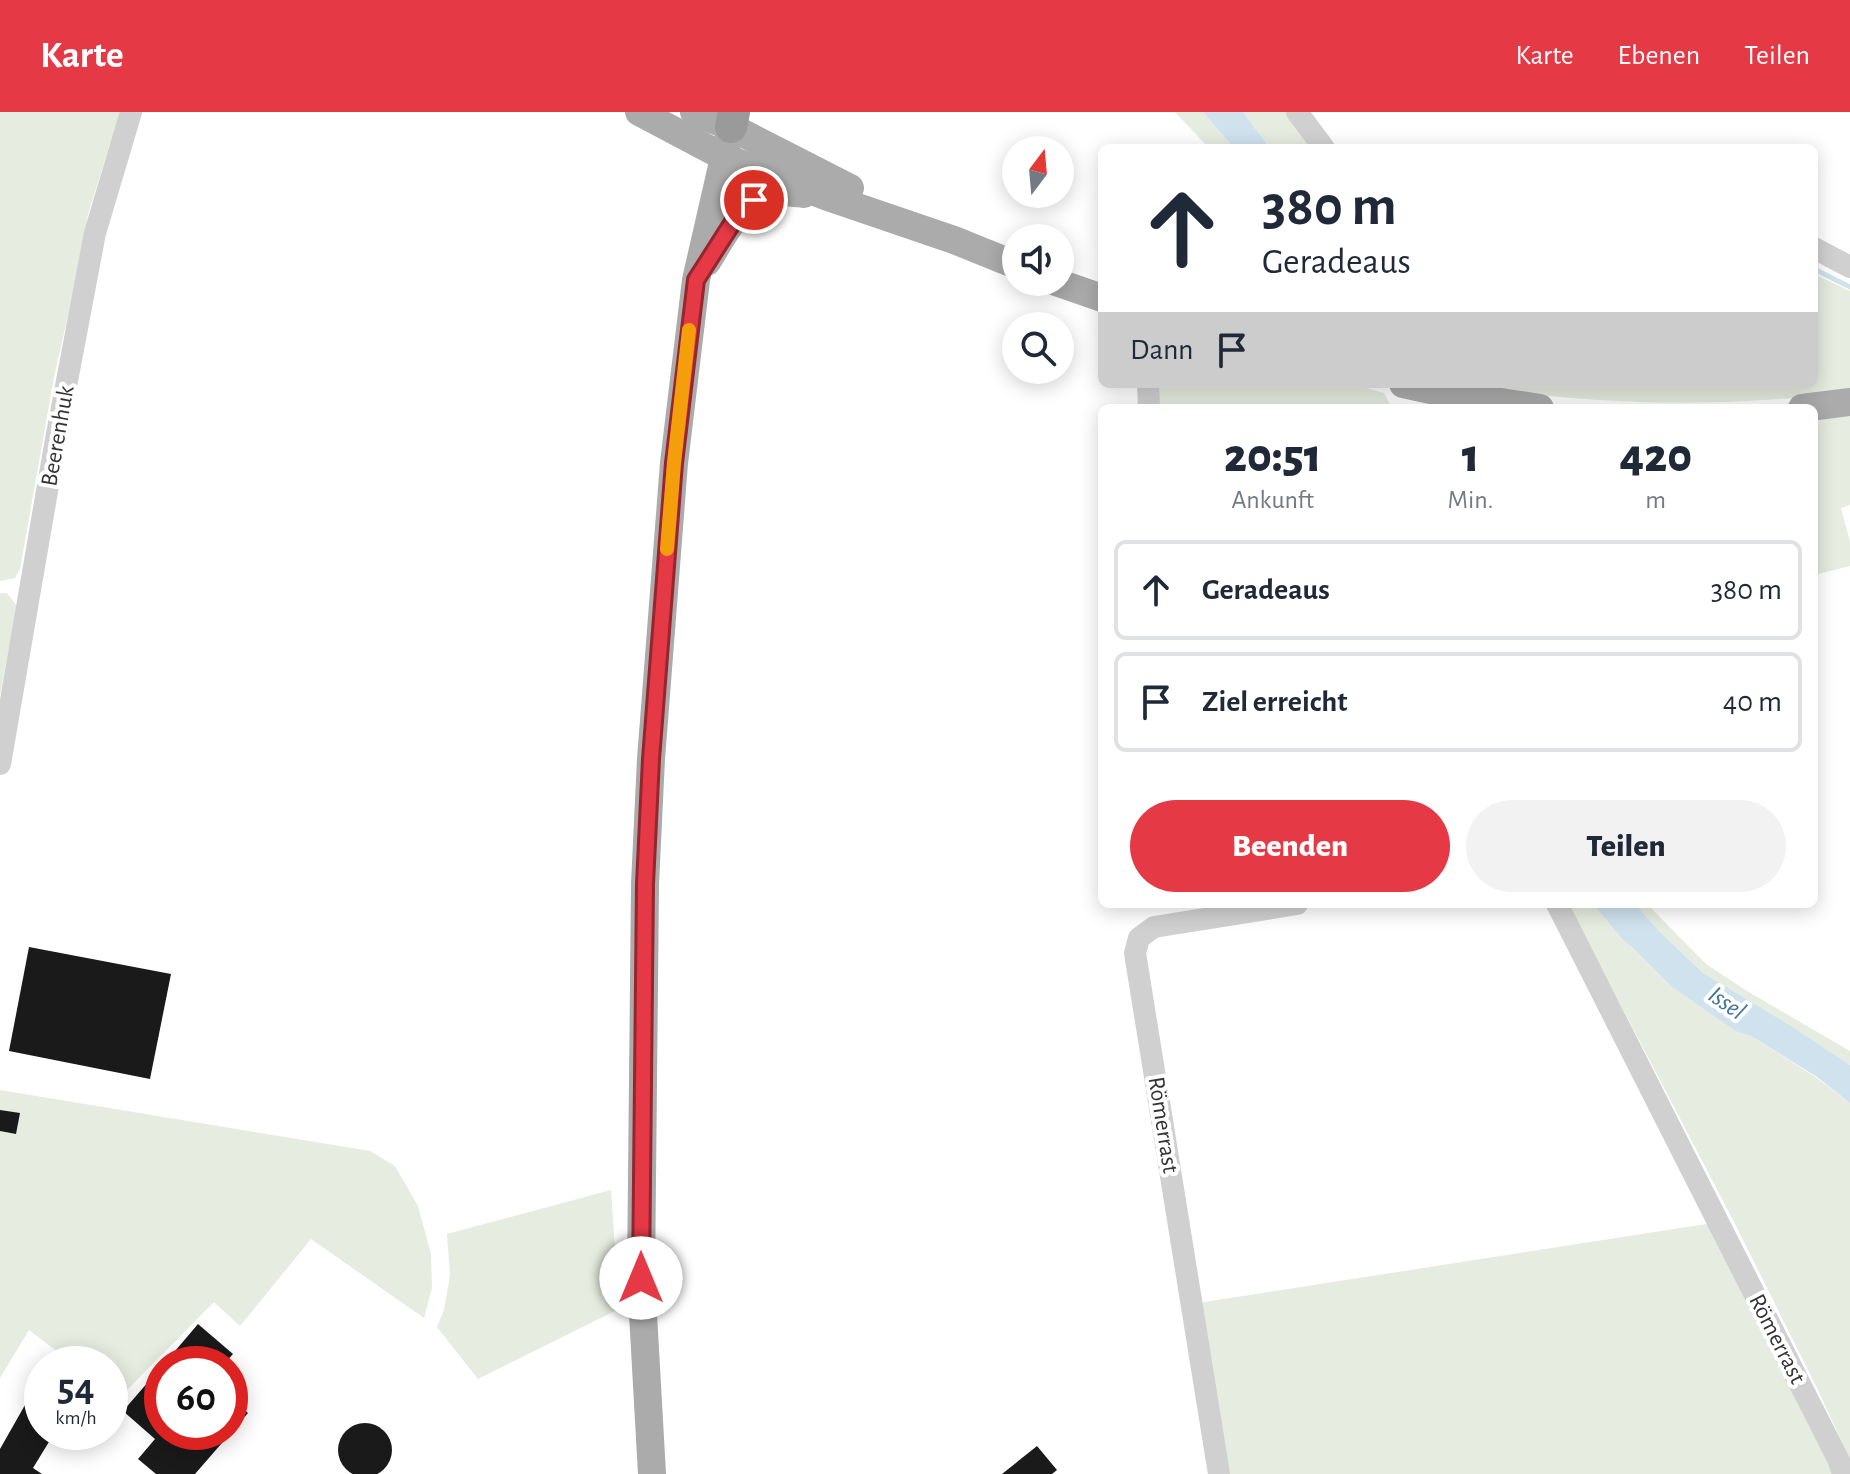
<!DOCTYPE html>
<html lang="de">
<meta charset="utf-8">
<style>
:root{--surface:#fff;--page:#f2f2f3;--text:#1f2937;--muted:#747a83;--line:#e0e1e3;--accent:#e63946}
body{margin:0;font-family:"Alegreya Sans",sans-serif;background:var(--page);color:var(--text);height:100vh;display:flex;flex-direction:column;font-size:30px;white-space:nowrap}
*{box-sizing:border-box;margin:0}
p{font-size:26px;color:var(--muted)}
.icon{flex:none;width:44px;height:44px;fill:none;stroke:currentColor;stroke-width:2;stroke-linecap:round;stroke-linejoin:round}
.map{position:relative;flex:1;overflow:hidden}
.panel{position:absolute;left:1098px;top:292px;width:720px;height:504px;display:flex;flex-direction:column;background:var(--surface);border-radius:12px;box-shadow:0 4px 20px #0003}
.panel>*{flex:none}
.guide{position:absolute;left:1098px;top:32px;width:720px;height:244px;border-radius:12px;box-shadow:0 4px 20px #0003;background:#fff;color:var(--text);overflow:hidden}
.needle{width:52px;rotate:16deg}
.fabs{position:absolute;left:1002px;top:24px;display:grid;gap:16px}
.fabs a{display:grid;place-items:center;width:72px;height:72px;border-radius:50%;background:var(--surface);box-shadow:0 4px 20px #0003;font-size:40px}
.speed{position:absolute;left:24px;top:1234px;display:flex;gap:16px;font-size:40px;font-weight:700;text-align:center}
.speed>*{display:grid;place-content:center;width:104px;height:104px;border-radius:50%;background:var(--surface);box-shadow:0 4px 20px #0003;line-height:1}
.speed small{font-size:20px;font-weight:400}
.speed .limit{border:12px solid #d22;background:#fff;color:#111}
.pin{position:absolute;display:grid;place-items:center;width:68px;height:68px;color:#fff;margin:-34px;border:4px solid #fff;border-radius:50%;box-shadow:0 2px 8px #0007}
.me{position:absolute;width:88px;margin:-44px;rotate:0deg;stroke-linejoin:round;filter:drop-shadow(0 0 6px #0008)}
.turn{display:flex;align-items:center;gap:28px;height:168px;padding:0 32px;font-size:36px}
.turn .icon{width:104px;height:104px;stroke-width:2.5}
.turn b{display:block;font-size:56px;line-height:68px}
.then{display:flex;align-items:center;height:76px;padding:0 32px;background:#0003;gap:16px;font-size:30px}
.eta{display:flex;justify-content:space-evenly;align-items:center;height:136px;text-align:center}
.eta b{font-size:48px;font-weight:800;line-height:56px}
.button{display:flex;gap:16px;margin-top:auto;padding:16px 32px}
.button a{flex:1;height:92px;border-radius:48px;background:var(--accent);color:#fff;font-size:32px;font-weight:800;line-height:92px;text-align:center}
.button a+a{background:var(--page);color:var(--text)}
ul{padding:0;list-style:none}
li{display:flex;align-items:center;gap:24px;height:100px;margin:0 16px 12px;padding:0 16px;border:4px solid var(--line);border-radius:12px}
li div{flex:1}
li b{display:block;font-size:30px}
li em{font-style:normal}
header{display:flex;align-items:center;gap:48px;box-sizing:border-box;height:112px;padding:0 40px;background:var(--accent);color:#fff}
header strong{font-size:38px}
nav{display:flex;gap:44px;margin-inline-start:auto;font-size:28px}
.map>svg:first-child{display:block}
.green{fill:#e6ecdf}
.water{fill:#cfe2ee}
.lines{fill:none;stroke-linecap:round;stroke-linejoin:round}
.stream{stroke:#cfe2ee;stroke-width:5}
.building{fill:#1a1a1a}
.minor{stroke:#d0d0d0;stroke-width:22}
.major{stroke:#ababab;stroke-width:28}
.highway{stroke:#9a9a9a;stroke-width:32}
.route-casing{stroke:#96252e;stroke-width:20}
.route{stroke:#e63946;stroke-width:14}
.slow{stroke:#f59e0b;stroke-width:14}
.labels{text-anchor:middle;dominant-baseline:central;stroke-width:8;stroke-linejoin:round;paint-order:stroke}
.street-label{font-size:24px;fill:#333;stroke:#fff}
.water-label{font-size:26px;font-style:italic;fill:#3f7597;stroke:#fff}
</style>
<header>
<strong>Karte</strong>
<nav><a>Karte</a><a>Ebenen</a><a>Teilen</a></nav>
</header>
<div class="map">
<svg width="1850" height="1362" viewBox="0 0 1850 1362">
<rect width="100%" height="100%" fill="#fff"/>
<!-- green -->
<g class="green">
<path d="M0,0H120L88,102L73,182L54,265L20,457L15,466L0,469Z"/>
<path d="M1175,0H1203L1234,36H1209Z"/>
<path d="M1243,0H1291L1318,36H1270Z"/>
<path d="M1814,162L1850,179V280C1715,297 1590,293 1457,272H1814Z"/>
<path d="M1157,272H1352L1384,281L1392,296H1160Z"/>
<path d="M1850,301V393L1841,396L1850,430V454L1814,463V306Z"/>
<path d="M0,481H7L17,494L0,583Z"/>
<path d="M1568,792H1593L1622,827L1632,835L1672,875L1736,918L1751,924L1817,966L1850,991V1348L1818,1278L1733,1108Z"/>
<path d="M1635,792H1647L1706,852L1747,879L1850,939V953L1793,915L1703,861L1660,820Z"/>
<path d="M0,978L370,1039L395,1054L418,1094L431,1142L432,1176L424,1206L311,1127L240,1214L214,1190L119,1286L110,1279V1252H74L29,1218L0,1266Z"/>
<path d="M611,1078L619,1197L478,1267L437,1215L444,1198L450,1163L447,1122Z"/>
<path d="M1713,1111L1833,1362H1228L1198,1191Z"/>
</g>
<!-- water -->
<g class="water">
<path d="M1203,0H1243L1270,36H1234Z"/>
<path d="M1593,792H1635L1660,820L1703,861L1793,915L1850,953V991L1817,965L1751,924L1736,919L1672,875L1632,835L1622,827Z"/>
</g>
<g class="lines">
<!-- stream -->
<path class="stream" d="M1814,157L1850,175"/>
</g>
<!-- building -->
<g class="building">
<path d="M29,835L171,862L150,967L9,939Z"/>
<path d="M0,998L20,1001L16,1022L0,1019Z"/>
<path d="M198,1212L233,1242L224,1252H164Z"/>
<path d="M162,1254V1320H230V1286L248,1301L195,1362H156L138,1347L155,1327L123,1299Z"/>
<path d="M25,1293L42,1303V1320H55L33,1356L42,1362H0V1337Z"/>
<circle cx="365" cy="1338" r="27"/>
<path d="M1037,1334L1057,1358L1052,1362H1002Z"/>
</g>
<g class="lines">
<!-- minor -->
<g class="minor">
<path d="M1297,0L1324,36"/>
<path d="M1814,136L1850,155"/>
<path d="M1148,272L1149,296"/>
<path d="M0,652L56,327L95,121L131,0"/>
<path d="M1557,792L1839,1349L1843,1362"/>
<path d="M1219,1362L1135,841L1139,826L1154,815L1297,792"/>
</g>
<!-- major -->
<g class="major">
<path d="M639,0L724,45L825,84L954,128L1016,153"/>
<path d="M694,0L731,15L850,76"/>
<path d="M707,150C723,125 739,88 772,81C782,79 794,81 804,82"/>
<path d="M1056,170L1102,186"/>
<path d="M1403,272L1449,282L1540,296"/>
<path d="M1802,296L1850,290"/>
<path d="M652,1362L641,1166L645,772L651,647L674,351L696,168L731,15"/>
</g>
<!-- highway -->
<path class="highway" d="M731,15L734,0"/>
</g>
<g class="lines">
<!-- route casing -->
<g class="route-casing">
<path id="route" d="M641,1166L645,772L651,647L674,351L696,168L733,110L743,96L754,88"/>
</g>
<!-- route -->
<use href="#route" class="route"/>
<!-- slow -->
<path class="slow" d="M667,437L674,351L689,218"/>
</g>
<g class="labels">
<!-- street labels -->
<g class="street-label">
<text transform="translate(58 324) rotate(-80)">Beerenhuk</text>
<text transform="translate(1163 1013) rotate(81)">Römerrast</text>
<text transform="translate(1777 1227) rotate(63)">Römerrast</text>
</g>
<!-- water labels -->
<g class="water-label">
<text transform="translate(1727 891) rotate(35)">Issel</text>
</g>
</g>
</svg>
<div class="fabs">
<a><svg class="needle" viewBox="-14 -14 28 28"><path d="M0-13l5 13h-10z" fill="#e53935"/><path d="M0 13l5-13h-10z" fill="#747a83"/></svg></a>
<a><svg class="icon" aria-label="sound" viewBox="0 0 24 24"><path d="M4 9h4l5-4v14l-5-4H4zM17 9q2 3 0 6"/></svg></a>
<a><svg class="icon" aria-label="search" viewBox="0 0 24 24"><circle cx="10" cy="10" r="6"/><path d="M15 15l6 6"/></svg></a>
</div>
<div class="speed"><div>54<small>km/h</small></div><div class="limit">60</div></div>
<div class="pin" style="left:754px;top:88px;background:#d93025"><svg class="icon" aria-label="arrive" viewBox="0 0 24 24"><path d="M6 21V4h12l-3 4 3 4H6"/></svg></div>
<svg class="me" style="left:641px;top:1166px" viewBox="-20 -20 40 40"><circle r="19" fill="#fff"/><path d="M0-13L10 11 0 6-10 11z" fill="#e63946"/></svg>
<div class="guide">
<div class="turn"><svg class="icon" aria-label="ahead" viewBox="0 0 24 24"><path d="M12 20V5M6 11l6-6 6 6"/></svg><div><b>380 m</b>Geradeaus</div></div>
<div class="then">Dann<svg class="icon" aria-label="arrive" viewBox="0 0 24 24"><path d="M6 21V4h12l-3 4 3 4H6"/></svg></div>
</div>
<section class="panel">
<div class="eta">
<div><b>20:51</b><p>Ankunft</p></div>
<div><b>1</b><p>Min.</p></div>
<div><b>420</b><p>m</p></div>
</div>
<ul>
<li><svg class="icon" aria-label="ahead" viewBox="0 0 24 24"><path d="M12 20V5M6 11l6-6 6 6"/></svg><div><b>Geradeaus</b></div><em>380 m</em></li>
<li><svg class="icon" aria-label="arrive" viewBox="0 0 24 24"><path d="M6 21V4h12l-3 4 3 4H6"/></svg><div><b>Ziel erreicht</b></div><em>40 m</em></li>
</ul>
<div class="button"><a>Beenden</a><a>Teilen</a></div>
</section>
</div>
